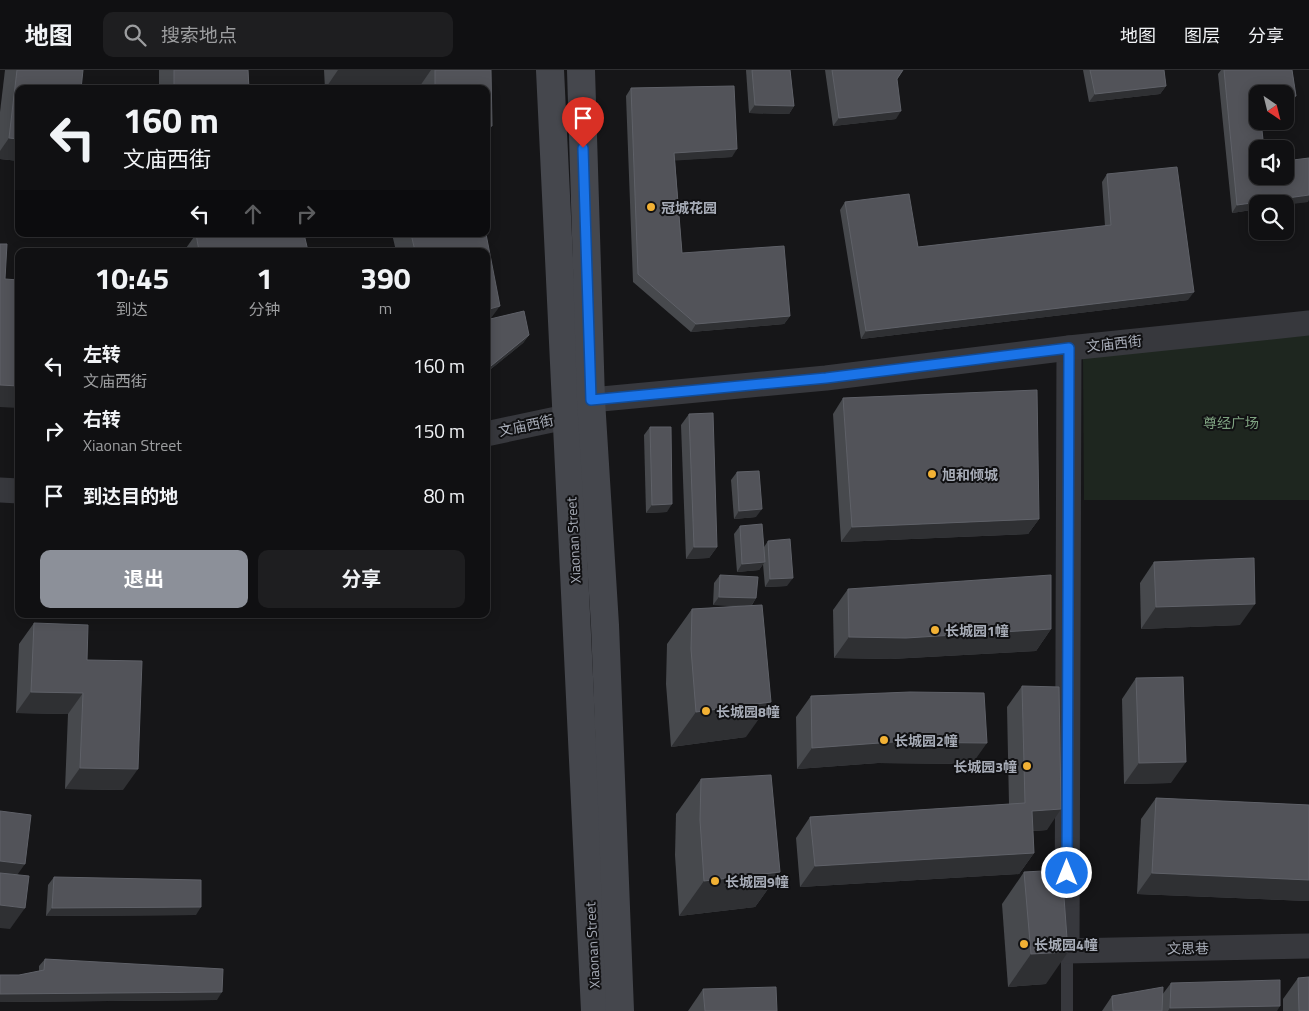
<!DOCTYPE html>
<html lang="zh">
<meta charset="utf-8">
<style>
:root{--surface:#101012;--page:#1e1e20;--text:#f1f3f6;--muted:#9c9d9f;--line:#303032;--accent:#8c9099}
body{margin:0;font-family:"Titillium Web","Noto Sans SC",sans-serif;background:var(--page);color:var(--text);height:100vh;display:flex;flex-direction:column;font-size:19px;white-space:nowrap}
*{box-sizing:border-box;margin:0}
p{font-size:16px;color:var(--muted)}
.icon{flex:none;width:28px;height:28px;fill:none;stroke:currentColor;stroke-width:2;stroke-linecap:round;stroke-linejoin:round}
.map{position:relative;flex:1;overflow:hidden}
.details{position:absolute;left:15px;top:178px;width:475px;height:370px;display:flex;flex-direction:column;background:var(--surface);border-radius:10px;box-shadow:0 2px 12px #0003,0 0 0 1px var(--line)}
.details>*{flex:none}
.top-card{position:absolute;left:15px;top:15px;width:475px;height:152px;border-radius:10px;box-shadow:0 2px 12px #0003,0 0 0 1px var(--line);background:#101012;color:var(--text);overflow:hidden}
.needle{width:32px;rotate:145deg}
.tools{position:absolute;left:1249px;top:15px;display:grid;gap:10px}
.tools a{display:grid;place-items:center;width:45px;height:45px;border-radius:10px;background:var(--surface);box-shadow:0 2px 12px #0003,0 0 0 1px var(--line);font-size:25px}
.pin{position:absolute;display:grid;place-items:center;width:42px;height:42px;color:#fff;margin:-51px -21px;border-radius:50% 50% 50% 0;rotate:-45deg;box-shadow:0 0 5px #0007}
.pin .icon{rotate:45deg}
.me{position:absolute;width:55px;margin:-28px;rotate:0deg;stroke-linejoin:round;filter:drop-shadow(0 0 4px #0008)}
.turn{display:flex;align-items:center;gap:18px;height:105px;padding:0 25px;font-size:22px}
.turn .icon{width:65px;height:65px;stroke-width:2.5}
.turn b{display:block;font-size:35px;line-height:42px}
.lanes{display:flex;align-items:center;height:48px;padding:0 25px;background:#0003;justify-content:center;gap:25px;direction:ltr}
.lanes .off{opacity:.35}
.eta{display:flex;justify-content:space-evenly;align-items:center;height:85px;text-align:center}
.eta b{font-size:30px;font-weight:700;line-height:35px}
.button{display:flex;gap:10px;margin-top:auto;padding:10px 25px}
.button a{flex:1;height:58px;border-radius:10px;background:var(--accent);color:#fff;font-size:20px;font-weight:700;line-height:58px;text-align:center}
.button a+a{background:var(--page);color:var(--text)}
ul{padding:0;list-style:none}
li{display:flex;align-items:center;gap:15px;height:65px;padding:0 25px}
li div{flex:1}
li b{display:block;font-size:19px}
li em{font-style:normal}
header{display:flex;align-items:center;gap:30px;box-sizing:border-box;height:70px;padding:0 25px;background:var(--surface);border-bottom:1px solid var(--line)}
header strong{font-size:24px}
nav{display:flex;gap:28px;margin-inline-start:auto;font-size:18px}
.search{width:350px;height:45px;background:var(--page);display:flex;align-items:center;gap:12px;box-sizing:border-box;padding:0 18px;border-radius:10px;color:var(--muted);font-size:19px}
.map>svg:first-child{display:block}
.green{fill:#1e261f}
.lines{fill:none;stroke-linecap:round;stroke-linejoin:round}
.service{stroke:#37383d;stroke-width:12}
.minor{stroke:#37383d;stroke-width:25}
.secondary{stroke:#45474d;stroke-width:28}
.wall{fill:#47494d}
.shaded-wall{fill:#2f3033}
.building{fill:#525359;stroke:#5f6168}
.route-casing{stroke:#114b97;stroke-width:12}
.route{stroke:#1a73e8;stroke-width:9}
.poi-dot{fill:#f2b134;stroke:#111113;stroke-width:2}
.labels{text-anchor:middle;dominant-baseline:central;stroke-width:4;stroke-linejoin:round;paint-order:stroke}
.poi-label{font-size:14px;font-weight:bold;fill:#a8adb8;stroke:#111113;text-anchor:start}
.street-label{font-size:14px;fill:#a8adb8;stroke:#111113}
.park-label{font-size:14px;fill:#7fa381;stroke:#111113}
</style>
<header>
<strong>地图</strong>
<div class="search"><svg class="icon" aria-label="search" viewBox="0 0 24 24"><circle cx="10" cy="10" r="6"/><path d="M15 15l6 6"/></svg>搜索地点</div>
<nav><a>地图</a><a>图层</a><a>分享</a></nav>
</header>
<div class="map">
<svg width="1309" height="941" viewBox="0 0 1309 941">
<rect width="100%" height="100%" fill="#161618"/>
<!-- green -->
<path class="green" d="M1309,265V430H1084L1083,288Z"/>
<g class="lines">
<!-- service -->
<path class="service" d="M1067,941V881"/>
<!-- minor -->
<g class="minor">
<path d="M1069,278L1067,881L1309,876"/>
<path d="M591,330L826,308L1069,278L1309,253"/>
<path d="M486,364L566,347"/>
<path d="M0,420L19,421"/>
</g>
<!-- secondary -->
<g class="secondary">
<path d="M550,0L595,941"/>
<path d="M581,0L591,330L605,555L620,941"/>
</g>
</g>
<!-- wall -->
<g class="wall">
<path d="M5,0H83L19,91L0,89V42Z"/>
<path d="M159,0H248L249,19H159Z"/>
<path d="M324,0H491L486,19H420V16L325,19Z"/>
<path d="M746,0H790L794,36L789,44L749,43Z"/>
<path d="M825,0H903L897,9L896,49L833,56Z"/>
<path d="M1083,0H1164L1166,16L1160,24L1089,32Z"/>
<path d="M1221,0H1292L1296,26L1290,34L1285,35V24H1258V106L1308,132L1258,134V139L1232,143L1218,4Z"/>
<path d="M631,18L732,87L675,90L682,183L790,246L784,254L691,262L633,212L626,26Z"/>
<path d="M1107,104L1188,230L861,269L840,140L845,132L918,177L1105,156L1102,112Z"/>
<path d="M196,164L308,181H184Z"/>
<path d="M392,164H486L491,249L529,265L523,273L486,303V181H396Z"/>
<path d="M843,328L1039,449L1028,464L841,472L833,344Z"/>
<path d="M689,344L717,477L709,488L686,489L681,355Z"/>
<path d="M650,357L667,442L646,443L644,365Z"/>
<path d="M737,402L756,447L734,449L731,410Z"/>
<path d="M740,456L764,477L768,471L787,516L765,517L763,494L759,500L737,502L734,464Z"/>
<path d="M1154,492L1240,555L1141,559L1140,513Z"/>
<path d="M720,505L756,528L752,535L746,667L671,677L666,614L667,574L692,539L740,536L713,535L714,513Z"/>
<path d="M848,519L1051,559L1036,581L891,589L834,588L833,540Z"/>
<path d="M34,553L87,590L123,720L65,719L68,644L16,643L19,574Z"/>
<path d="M1136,608L1171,713L1124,714L1122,629Z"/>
<path d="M1022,616L1047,760L1033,761L1034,783L1019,804L800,817L796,768L810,747L1009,734L1007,637Z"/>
<path d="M811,626L972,694L878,693L797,699L796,647Z"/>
<path d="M701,709L780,802L755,837L679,846L675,785L676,744Z"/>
<path d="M1156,728L1309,735V831L1137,824L1141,749Z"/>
<path d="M1024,802L1046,914L1008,917L1002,834Z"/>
<path d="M54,807L196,845L46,846L48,815Z"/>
<path d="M45,889L217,930L0,932V905H19L39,901V896Z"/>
<path d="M1298,908L1309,941H1283V929Z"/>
<path d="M1171,913L1277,941H1102L1112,926L1162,925Z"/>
<path d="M703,919L777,941H688Z"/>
</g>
<!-- shaded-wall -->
<g class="shaded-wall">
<path d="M338,0H431L420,16L325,19Z"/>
<path d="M1166,16L1160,24L1089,32L1095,24Z"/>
<path d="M1296,26L1290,34L1285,35V27Z"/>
<path d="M755,35L794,36L789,44L749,43Z"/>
<path d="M901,41L896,49L833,56L839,48Z"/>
<path d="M492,56L486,65V57Z"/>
<path d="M9,68L19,69V91L0,89V81Z"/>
<path d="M737,79L732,87L669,91L674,83Z"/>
<path d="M1309,125V130L1308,132L1285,135V134H1258V139L1232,143L1237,135Z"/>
<path d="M1194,222L1188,230L861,269L866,261Z"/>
<path d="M500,236L486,255V240Z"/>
<path d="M790,246L784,254L691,262L696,254Z"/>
<path d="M529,265L523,273L486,303V300Z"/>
<path d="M0,315L19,316V338L0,337Z"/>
<path d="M672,434L667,442L646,443L652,435Z"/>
<path d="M762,439L756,447L734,449L739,441Z"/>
<path d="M1039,449L1028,464L841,472L852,457Z"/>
<path d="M694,477H717L709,488L686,489Z"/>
<path d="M765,492L759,500L737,502L742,494Z"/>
<path d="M793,508L787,516L765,517L770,509Z"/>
<path d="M719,527L756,528L751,536L713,535Z"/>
<path d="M1255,534L1240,555L1141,559L1156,537Z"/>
<path d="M1051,559L1036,581L891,589L834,588L849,567Z"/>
<path d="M31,622L83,623L68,644L16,643Z"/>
<path d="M771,632L746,667L671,677L696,642Z"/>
<path d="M893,672L987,673L972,694L878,693L797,699L812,678Z"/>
<path d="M1186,692L1171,713L1124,714L1139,693Z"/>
<path d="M80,698L138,699L123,720L65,719Z"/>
<path d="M1061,739L1047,760L1017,762L1032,741Z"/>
<path d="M1034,783L1019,804L800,817L815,796Z"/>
<path d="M0,791L25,794L10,815L0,814Z"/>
<path d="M780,802L755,837L679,846L704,811Z"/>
<path d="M1152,803L1309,810V831L1137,824Z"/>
<path d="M0,835L25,838L10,859L0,858Z"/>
<path d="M201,837L196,845L46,846L52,838Z"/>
<path d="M1068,882L1046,914L1008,917L1031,884Z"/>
<path d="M222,922L217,930L0,932V924Z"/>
<path d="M1280,936L1277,941H1168L1170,938Z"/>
</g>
<!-- building -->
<g class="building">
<path d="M17,0H83L81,19H19V69L9,68Z"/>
<path d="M174,0H248L249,19H174Z"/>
<path d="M435,0H491L492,56L486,57V19H435Z"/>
<path d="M752,0H790L794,36L755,35Z"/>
<path d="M832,0H903L897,9L901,41L839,48Z"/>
<path d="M1090,0H1164L1166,16L1095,24Z"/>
<path d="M1224,0H1292L1296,26L1285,27V24H1258V51H1261L1264,79H1258V106H1285V91L1309,88V125L1237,135Z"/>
<path d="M734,16L737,79L674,83L682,183L784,176L790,246L696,254L638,204L631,18Z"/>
<path d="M1177,97L1194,222L866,261L845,132L909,124L918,177L1111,155L1107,104Z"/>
<path d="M196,164H304L308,181H199Z"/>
<path d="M411,164H486L500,236L486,240V181H415Z"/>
<path d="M0,174H7L5,209L19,210V316L0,315Z"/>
<path d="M524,241L529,265L486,300V250Z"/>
<path d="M1037,320L1039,449L852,457L843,328Z"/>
<path d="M713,343L717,477H694L689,344Z"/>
<path d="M650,357H671L672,434L652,435Z"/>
<path d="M759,401L762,439L739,441L737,402Z"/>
<path d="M762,454L765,492L742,494L740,456Z"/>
<path d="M790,469L793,508L770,509L768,471Z"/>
<path d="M1254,488L1255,534L1156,537L1154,492Z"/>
<path d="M720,505L758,507L756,528L719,527Z"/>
<path d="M1051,505V559L906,568L849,567L848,519Z"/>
<path d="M762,535L771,632L696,642L691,579L692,539Z"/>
<path d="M34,553L88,555L87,590L142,591L138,699L80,698L83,623L31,622Z"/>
<path d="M1183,607L1186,692L1139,693L1136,608Z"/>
<path d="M1022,616L1059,617L1061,739L1032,741L1034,783L815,796L810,747L1025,733Z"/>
<path d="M910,622L984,623L987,673L893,672L812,678L811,626Z"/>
<path d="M771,705L780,802L704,811L700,750L701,709Z"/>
<path d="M1156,728L1309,735V810L1152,803Z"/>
<path d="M0,741L31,745L25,794L0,791Z"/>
<path d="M1062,800L1068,882L1031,884L1024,802Z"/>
<path d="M0,803L29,806L25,838L0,835Z"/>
<path d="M54,807L201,810V837L52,838Z"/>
<path d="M45,889L223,899L222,922L0,924V905H19L44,900Z"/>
<path d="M1309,907V941H1299L1298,908Z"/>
<path d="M1280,910V936L1170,938L1171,913Z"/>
<path d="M776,917L777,941H705L703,919Z"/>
<path d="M1163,917L1162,941H1113L1112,926Z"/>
</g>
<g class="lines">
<!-- route casing -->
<g class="route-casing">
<path id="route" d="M583,78L591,330L826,308L1069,278L1067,803"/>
</g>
<!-- route -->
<use href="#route" class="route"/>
</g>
<!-- markers -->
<g class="poi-dot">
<circle cx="651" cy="137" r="5"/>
<circle cx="932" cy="404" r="5"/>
<circle cx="935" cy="560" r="5"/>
<circle cx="706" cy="641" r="5"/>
<circle cx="884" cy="670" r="5"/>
<circle cx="1027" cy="696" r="5"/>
<circle cx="715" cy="811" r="5"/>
<circle cx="1024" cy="874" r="5"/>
</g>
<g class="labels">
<!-- poi labels -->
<g class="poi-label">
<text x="661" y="137">冠城花园</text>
<text x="942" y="404">旭和倾城</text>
<text x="945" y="560">长城园1幢</text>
<text x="716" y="641">长城园8幢</text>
<text x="894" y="670">长城园2幢</text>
<text x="1017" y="696" text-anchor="end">长城园3幢</text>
<text x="725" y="811">长城园9幢</text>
<text x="1034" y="874">长城园4幢</text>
</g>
<!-- street labels -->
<g class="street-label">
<text transform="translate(1114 273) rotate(-6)">文庙西街</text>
<text transform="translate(526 355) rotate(-12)">文庙西街</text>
<text transform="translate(573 470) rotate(-93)">Xiaonan Street</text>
<text transform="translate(592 875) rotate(-93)">Xiaonan Street</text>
<text transform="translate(1188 878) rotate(-1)">文思巷</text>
</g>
<!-- park labels -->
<g class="park-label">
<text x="1231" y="352">尊经广场</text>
</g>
</g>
</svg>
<div class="tools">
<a><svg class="needle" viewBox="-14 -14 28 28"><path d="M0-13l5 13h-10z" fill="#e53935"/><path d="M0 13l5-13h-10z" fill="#9c9d9f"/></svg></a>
<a><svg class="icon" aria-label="sound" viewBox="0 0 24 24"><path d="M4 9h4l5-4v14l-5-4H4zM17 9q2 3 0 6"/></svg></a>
<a><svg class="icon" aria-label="search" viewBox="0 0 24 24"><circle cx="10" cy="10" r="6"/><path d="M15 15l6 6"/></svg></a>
</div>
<div class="pin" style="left:583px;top:78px;background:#d93025"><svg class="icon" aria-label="arrive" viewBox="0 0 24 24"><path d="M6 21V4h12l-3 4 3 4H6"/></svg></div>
<svg class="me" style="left:1067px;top:803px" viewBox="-20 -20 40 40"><circle r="17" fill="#1a73e8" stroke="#fff" stroke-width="3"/><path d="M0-11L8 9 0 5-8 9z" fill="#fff"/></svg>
<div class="top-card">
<div class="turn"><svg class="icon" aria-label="left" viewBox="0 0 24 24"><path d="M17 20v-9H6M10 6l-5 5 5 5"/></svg><div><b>160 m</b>文庙西街</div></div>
<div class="lanes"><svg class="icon" aria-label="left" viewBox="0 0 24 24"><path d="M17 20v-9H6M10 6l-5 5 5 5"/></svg><svg class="icon off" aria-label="ahead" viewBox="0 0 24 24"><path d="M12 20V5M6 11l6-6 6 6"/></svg><svg class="icon off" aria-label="right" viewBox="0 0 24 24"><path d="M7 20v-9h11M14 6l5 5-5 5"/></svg></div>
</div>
<section class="details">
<div class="eta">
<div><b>10:45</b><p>到达</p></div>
<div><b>1</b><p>分钟</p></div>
<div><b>390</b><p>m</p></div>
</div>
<ul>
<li><svg class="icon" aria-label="left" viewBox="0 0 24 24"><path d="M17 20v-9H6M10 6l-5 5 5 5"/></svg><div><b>左转</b><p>文庙西街</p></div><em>160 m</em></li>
<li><svg class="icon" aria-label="right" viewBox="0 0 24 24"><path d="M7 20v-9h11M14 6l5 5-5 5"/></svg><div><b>右转</b><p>Xiaonan Street</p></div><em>150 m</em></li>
<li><svg class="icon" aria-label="arrive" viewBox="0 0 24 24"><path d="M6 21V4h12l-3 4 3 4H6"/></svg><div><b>到达目的地</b></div><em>80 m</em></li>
</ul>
<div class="button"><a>退出</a><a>分享</a></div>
</section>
</div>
